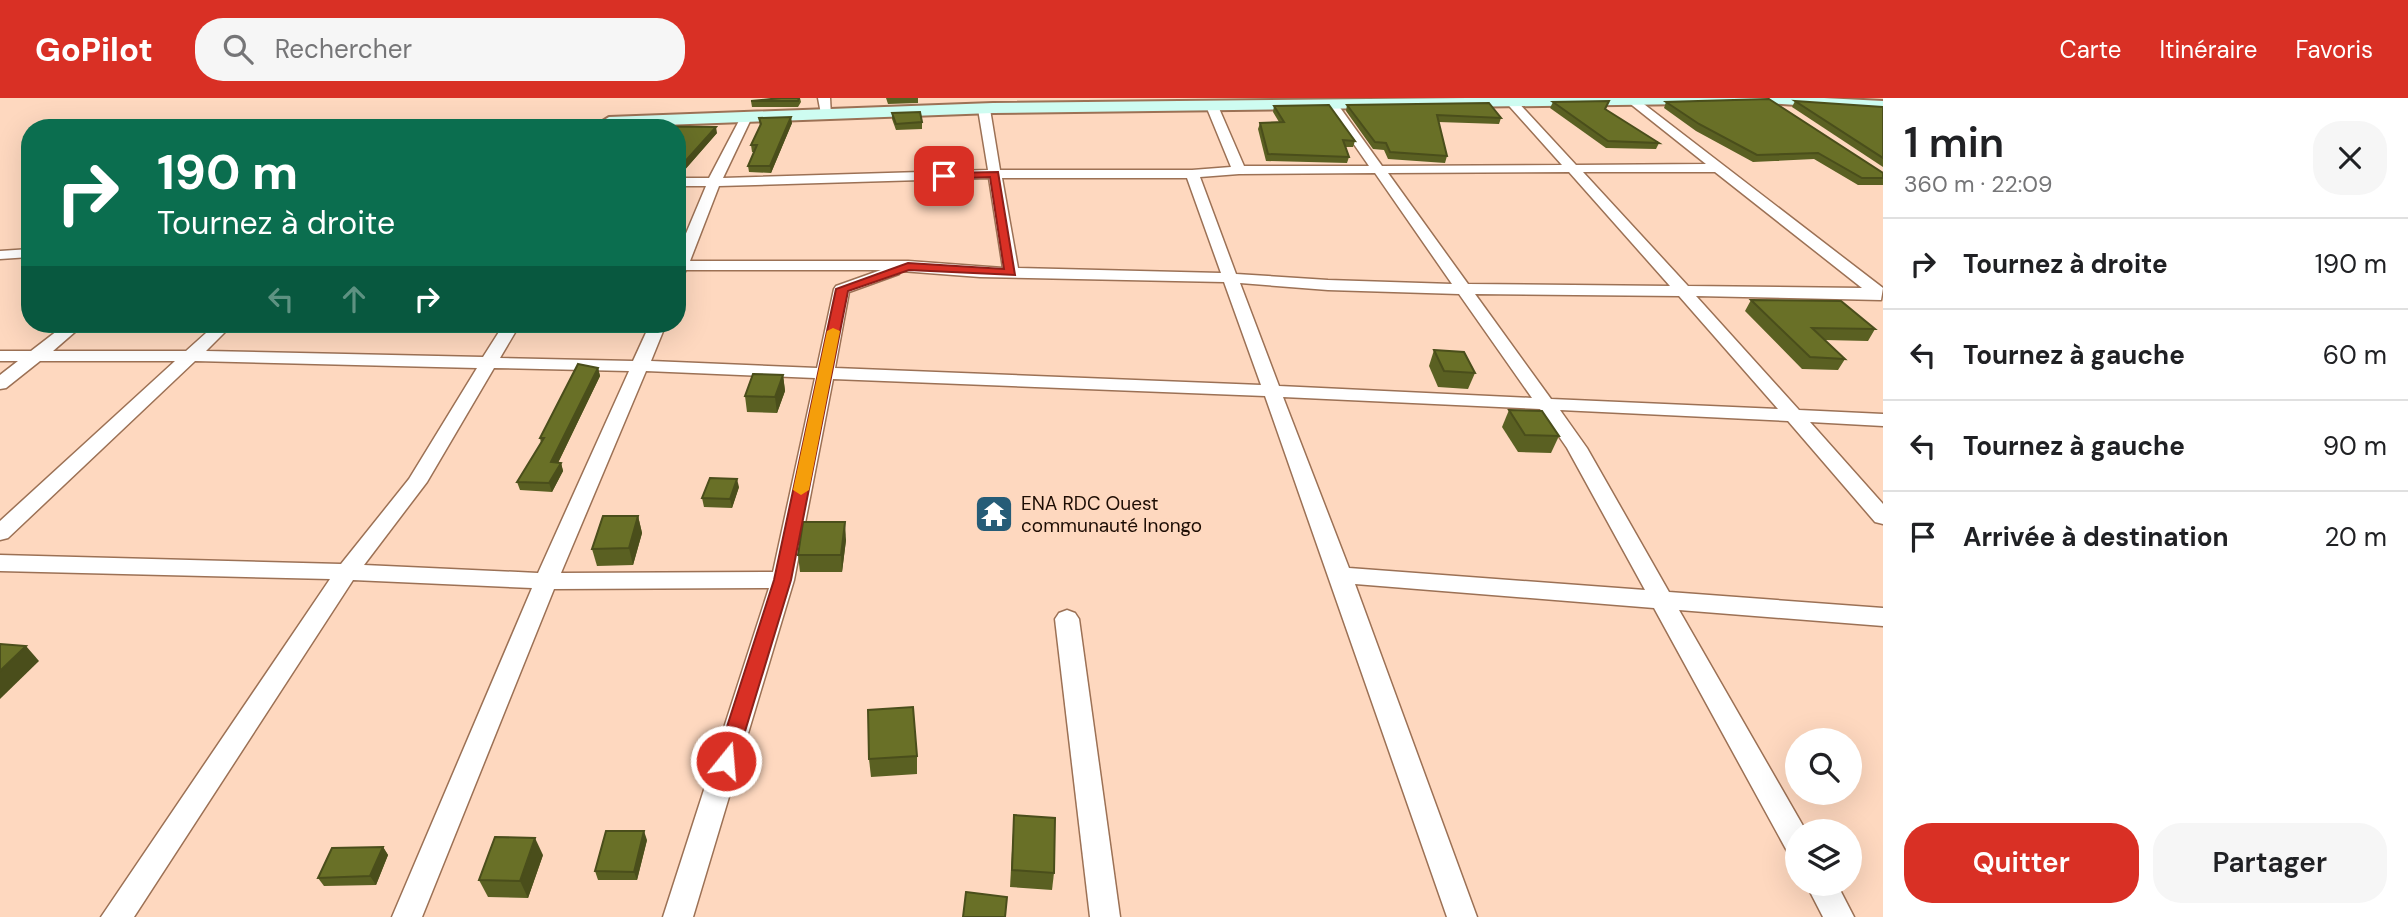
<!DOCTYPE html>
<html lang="fr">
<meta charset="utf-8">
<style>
:root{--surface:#fff;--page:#f6f6f6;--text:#202124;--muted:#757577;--line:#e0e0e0;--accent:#d93025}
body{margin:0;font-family:"DM Sans",sans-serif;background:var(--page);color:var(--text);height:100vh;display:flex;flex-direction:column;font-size:26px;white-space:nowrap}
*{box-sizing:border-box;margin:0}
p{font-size:23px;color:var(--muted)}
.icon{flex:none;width:38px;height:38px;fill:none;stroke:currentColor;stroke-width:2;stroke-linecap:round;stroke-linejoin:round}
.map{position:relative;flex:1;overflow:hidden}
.panel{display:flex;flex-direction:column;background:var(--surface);width:525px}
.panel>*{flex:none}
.banner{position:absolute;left:21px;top:21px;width:665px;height:214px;border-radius:28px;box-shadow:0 7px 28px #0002;background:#0b6e4f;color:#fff;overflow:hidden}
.buttons{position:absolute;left:1785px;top:630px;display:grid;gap:14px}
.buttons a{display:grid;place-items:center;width:77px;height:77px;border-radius:50%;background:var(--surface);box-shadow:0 7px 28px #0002;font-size:35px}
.pin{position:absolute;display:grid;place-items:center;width:60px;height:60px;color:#fff;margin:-30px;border-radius:14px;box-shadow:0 4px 10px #0006}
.me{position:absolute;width:77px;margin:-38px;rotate:17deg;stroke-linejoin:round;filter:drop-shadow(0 0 5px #0008)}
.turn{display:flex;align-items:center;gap:24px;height:147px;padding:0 21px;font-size:32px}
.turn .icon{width:91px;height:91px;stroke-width:2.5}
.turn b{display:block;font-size:49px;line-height:60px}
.lanes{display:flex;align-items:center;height:66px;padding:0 21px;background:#0003;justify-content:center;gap:35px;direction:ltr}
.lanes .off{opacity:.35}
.round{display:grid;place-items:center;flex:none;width:74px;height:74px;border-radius:28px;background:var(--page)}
.headline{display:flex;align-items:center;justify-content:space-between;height:119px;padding:0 21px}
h1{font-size:42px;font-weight:600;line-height:52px}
.button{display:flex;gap:14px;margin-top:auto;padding:14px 21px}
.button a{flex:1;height:80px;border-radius:28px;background:var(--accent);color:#fff;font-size:28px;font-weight:600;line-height:80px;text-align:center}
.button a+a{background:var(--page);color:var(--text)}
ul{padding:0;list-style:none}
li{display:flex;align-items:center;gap:21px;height:91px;padding:0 21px;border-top:2px solid var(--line)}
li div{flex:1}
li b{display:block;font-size:26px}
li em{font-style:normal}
header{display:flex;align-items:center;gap:42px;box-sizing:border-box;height:98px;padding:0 35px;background:var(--accent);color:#fff}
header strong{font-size:33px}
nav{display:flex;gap:38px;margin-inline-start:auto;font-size:24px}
.search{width:490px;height:63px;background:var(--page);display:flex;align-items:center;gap:18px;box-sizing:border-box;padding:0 24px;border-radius:28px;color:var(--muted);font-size:26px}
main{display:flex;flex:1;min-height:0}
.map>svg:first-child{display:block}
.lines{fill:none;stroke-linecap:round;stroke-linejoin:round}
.street-casing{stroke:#9c7155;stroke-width:3}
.secondary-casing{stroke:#9c7155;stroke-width:4}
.street{fill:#fff;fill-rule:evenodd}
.secondary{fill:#cefcf1;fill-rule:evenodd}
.wall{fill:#5a6022}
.shaded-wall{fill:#4a4e1b}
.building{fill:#697027;stroke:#4a4e1b;stroke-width:2}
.route{fill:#d93025;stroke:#8d1f18;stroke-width:2}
.slow{fill:#f59e0b}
.labels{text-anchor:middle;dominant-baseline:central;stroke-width:7;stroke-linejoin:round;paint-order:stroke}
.poi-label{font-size:19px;fill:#1d0d04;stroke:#fed8bf;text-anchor:start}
</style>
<header>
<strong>GoPilot</strong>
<div class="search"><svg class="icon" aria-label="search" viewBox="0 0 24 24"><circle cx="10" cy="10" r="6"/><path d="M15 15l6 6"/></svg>Rechercher</div>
<nav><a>Carte</a><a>Itinéraire</a><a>Favoris</a></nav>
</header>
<main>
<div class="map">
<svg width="1883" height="819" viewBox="0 0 1883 819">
<rect width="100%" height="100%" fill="#fed8bf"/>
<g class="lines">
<!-- street casing -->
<g class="street-casing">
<g id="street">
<path d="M818,0H830L831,18L821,16Z"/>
<path d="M1502,0H1514L1576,67L1706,66L1623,0H1636L1883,190L1881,202L1696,198L1799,312L1883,316V328L1810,324L1883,406V426L1875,424L1788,323L1560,312L1587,350L1669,494L1883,510V528L1679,512L1806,733H1797V757L1787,753L1654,510L1355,486L1477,819H1447L1265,298L833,281L794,482L693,819H663L769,490L554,491L422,819H392L532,490L353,482L134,819H101L330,481L0,473V457L341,466L409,381L477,270L195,263L8,440L0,442V423L175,263H40L6,290L0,291V277L18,263H0V253H31L66,226H84L53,253H186L216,226H233L206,253L483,259L504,226H520L500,260L633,263L650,226H666L651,263L817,270L834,191L836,188L881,172H686L682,179L677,181V157L706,88H677V80H709L742,17L752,19L723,80L988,72L978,11L984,8L990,11L1000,72H1192L1231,69L1206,8L1212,5L1218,8L1244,68H1369L1326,6L1332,3L1336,4L1382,68L1562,67ZM1569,74L1670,188L1468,186L1388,75ZM1583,74H1715L1862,190L1688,188ZM1375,75L1452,186L1328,182L1236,176L1200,79L1239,76ZM989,80L1003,170L908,163H690L719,88ZM1002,80H1187L1221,175L1018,170ZM901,173L980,179L1224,184L1261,287L835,270L849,194L899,176ZM1240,185L1328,192L1459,196L1532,300L1279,288ZM1475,196L1679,198L1778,311L1551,301ZM494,270L629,273L538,475L364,467L427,384ZM646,273L815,280L773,474L561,475ZM1283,299L1540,311L1567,350L1645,492L1349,470Z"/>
<path d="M30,151V159L0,161V153Z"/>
<path d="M1067,512L1075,515L1079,521L1120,819H1090L1055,521L1059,515Z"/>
<path d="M1806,786H1837L1854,819H1823Z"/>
</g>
</g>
<!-- secondary casing -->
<g class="secondary-casing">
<path id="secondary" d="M1467,0H1824L1883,3V13L1766,5L993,15L609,29L601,24L609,19L993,5Z"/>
</g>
<!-- street -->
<use href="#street" class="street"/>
<!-- secondary -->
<use href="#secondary" class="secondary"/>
</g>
<!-- wall -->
<g class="wall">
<path d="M781,0H800L801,4L798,9H752L751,3Z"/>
<path d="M886,0H918V5L888,6Z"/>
<path d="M1795,3L1883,9V69L1792,9Z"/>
<path d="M1553,4L1606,12L1659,45L1656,51L1606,50L1550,10Z"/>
<path d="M1666,4L1883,75V87H1858L1814,61L1753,64L1696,33L1664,10Z"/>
<path d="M1347,7L1501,20L1499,26L1438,24L1447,58L1445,65L1388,61L1384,52L1373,51L1346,13Z"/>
<path d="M1274,8L1355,43L1353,49H1346L1349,59L1347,65L1266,63L1258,31L1260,25L1279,24L1273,14Z"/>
<path d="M892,15L922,24V31L896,32L892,21Z"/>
<path d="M759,20L792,25L771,75L749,74L748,68L754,54H752L751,47L760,29Z"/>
<path d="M677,30L717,35L682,75H677Z"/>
<path d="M1751,202L1875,231L1868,243L1825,242L1845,261L1838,272L1802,271L1745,213Z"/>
<path d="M1434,252L1475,275L1468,291L1438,289L1429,268Z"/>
<path d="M598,270L600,278L558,365H561L563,373L552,394L520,392L517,384L541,345L540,340Z"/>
<path d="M783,277L785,293L777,315L747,314L745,298Z"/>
<path d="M1509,312L1559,338L1551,355L1518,354L1502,329Z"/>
<path d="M739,389L732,410L704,409L702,400Z"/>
<path d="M638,418L642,435L633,467L597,468L592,451Z"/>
<path d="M846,442L842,474H800L798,457Z"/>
<path d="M917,658V676L871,679L869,661Z"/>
<path d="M1014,717L1054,775L1052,792L1010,789Z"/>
<path d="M647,742L637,782H598L595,773Z"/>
<path d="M383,749L388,757L376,787L324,788L318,780Z"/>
<path d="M543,757L528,800L488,799L479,782Z"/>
</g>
<!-- shaded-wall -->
<g class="shaded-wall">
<path d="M791,19L792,25L771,75L770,68Z"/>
<path d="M716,29L717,35L682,75L681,68Z"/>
<path d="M598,270L600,278L554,373L551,364Z"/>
<path d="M783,277L785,293L777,315L775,299Z"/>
<path d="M561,365L563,373L552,394L549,385Z"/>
<path d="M737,381L739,389L732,410L730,401Z"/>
<path d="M638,418L642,435L633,467L629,450Z"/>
<path d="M845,424L846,442L842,474L841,457Z"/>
<path d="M26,548L39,563L0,601V573Z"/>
<path d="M644,733L647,742L637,782L634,774Z"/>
<path d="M535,740L543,757L528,800L520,783Z"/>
<path d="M383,749L388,757L376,787L370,778Z"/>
</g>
<!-- building -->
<g class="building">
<path d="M781,0H799L798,3H751Z"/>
<path d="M1769,1L1883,75V80H1862L1818,55L1757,57L1699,26L1666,4Z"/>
<path d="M1609,3L1605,11L1659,45L1608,43L1553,4Z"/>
<path d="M1795,3L1883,9V60Z"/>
<path d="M1489,5L1501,20L1437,17L1447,58L1390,54L1386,45L1375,44L1347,7Z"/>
<path d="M1329,7L1355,43L1343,42L1349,59L1268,56L1260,25L1284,24L1274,8Z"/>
<path d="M920,14L922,24L896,26L892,15Z"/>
<path d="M791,19L770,68H748L757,47H751L761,26L759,20Z"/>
<path d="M630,28L716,29L681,68H677V30H630Z"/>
<path d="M1751,202L1841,203L1875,231L1812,230L1845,261L1810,259Z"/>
<path d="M1434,252L1464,254L1475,275L1444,273Z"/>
<path d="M578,266L598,270L551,364L561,365L549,385L517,384L544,340H540Z"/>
<path d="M753,276L783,277L775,299L745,298Z"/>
<path d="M1509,312L1542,313L1559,338L1525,337Z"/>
<path d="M710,380L737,381L730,401L702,400Z"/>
<path d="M603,418H638L629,450L592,451Z"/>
<path d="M803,424H845L841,457H798Z"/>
<path d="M0,546L26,548L0,573Z"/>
<path d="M913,609L917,658L869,661L868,612Z"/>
<path d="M1014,717L1055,720L1054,775L1012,772Z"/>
<path d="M606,733H644L634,774L595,773Z"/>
<path d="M495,739L535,740L520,783L479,782Z"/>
<path d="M383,749L370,778L318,780L332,750Z"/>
<path d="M966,794L1007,799L1005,819H963Z"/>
</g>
<!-- route -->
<path class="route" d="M998,74L1015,177L909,172L848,193L791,482L736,663L733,669L726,672L719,669L716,663L774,482L836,191L908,165L1004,171L990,79L944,81L939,78L944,75Z"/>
<!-- slow -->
<path class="slow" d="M833,230L840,233L809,392L801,397L793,392L827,233Z"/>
<!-- icons -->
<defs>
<g id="temple-square" transform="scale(2.0125)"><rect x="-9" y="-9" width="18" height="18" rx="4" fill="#265c77" stroke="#fed8bf"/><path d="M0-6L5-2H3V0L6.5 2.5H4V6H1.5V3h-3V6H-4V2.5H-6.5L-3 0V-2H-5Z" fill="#fff"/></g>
</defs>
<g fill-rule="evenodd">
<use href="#temple-square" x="994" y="416"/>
</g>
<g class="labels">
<!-- poi labels -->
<g class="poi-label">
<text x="1021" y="405">ENA RDC Ouest<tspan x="1021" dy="22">communauté Inongo</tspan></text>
</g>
</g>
</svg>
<div class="buttons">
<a><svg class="icon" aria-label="search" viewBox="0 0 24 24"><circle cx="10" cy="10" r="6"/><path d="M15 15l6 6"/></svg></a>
<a><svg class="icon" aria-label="layers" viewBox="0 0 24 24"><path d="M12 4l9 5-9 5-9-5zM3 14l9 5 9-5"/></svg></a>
</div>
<div class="pin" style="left:944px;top:78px;background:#d93025"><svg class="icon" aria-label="arrive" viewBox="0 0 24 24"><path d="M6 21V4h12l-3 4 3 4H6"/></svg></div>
<svg class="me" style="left:726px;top:663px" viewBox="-20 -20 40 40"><circle r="17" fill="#d93025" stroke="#fff" stroke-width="3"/><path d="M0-11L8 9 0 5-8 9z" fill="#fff"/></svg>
<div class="banner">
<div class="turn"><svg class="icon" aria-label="right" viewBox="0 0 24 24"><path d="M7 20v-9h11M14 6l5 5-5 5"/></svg><div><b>190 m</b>Tournez à droite</div></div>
<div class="lanes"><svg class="icon off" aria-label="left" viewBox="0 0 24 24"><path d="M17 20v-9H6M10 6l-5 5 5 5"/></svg><svg class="icon off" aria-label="ahead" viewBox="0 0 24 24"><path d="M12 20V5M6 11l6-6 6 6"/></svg><svg class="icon" aria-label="right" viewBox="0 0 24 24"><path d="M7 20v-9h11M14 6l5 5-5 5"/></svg></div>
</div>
</div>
<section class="panel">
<div class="headline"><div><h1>1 min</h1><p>360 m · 22:09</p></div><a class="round"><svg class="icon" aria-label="close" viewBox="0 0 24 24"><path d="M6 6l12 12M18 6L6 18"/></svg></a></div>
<ul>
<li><svg class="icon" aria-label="right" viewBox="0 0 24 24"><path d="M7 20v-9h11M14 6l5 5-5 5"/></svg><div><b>Tournez à droite</b></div><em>190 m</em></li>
<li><svg class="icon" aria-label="left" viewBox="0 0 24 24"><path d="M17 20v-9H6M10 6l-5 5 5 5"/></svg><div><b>Tournez à gauche</b></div><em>60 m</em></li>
<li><svg class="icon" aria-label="left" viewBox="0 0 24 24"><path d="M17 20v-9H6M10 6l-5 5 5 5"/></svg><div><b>Tournez à gauche</b></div><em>90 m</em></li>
<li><svg class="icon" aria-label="arrive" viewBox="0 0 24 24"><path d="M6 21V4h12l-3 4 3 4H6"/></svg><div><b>Arrivée à destination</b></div><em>20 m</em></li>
</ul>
<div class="button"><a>Quitter</a><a>Partager</a></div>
</section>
</main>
